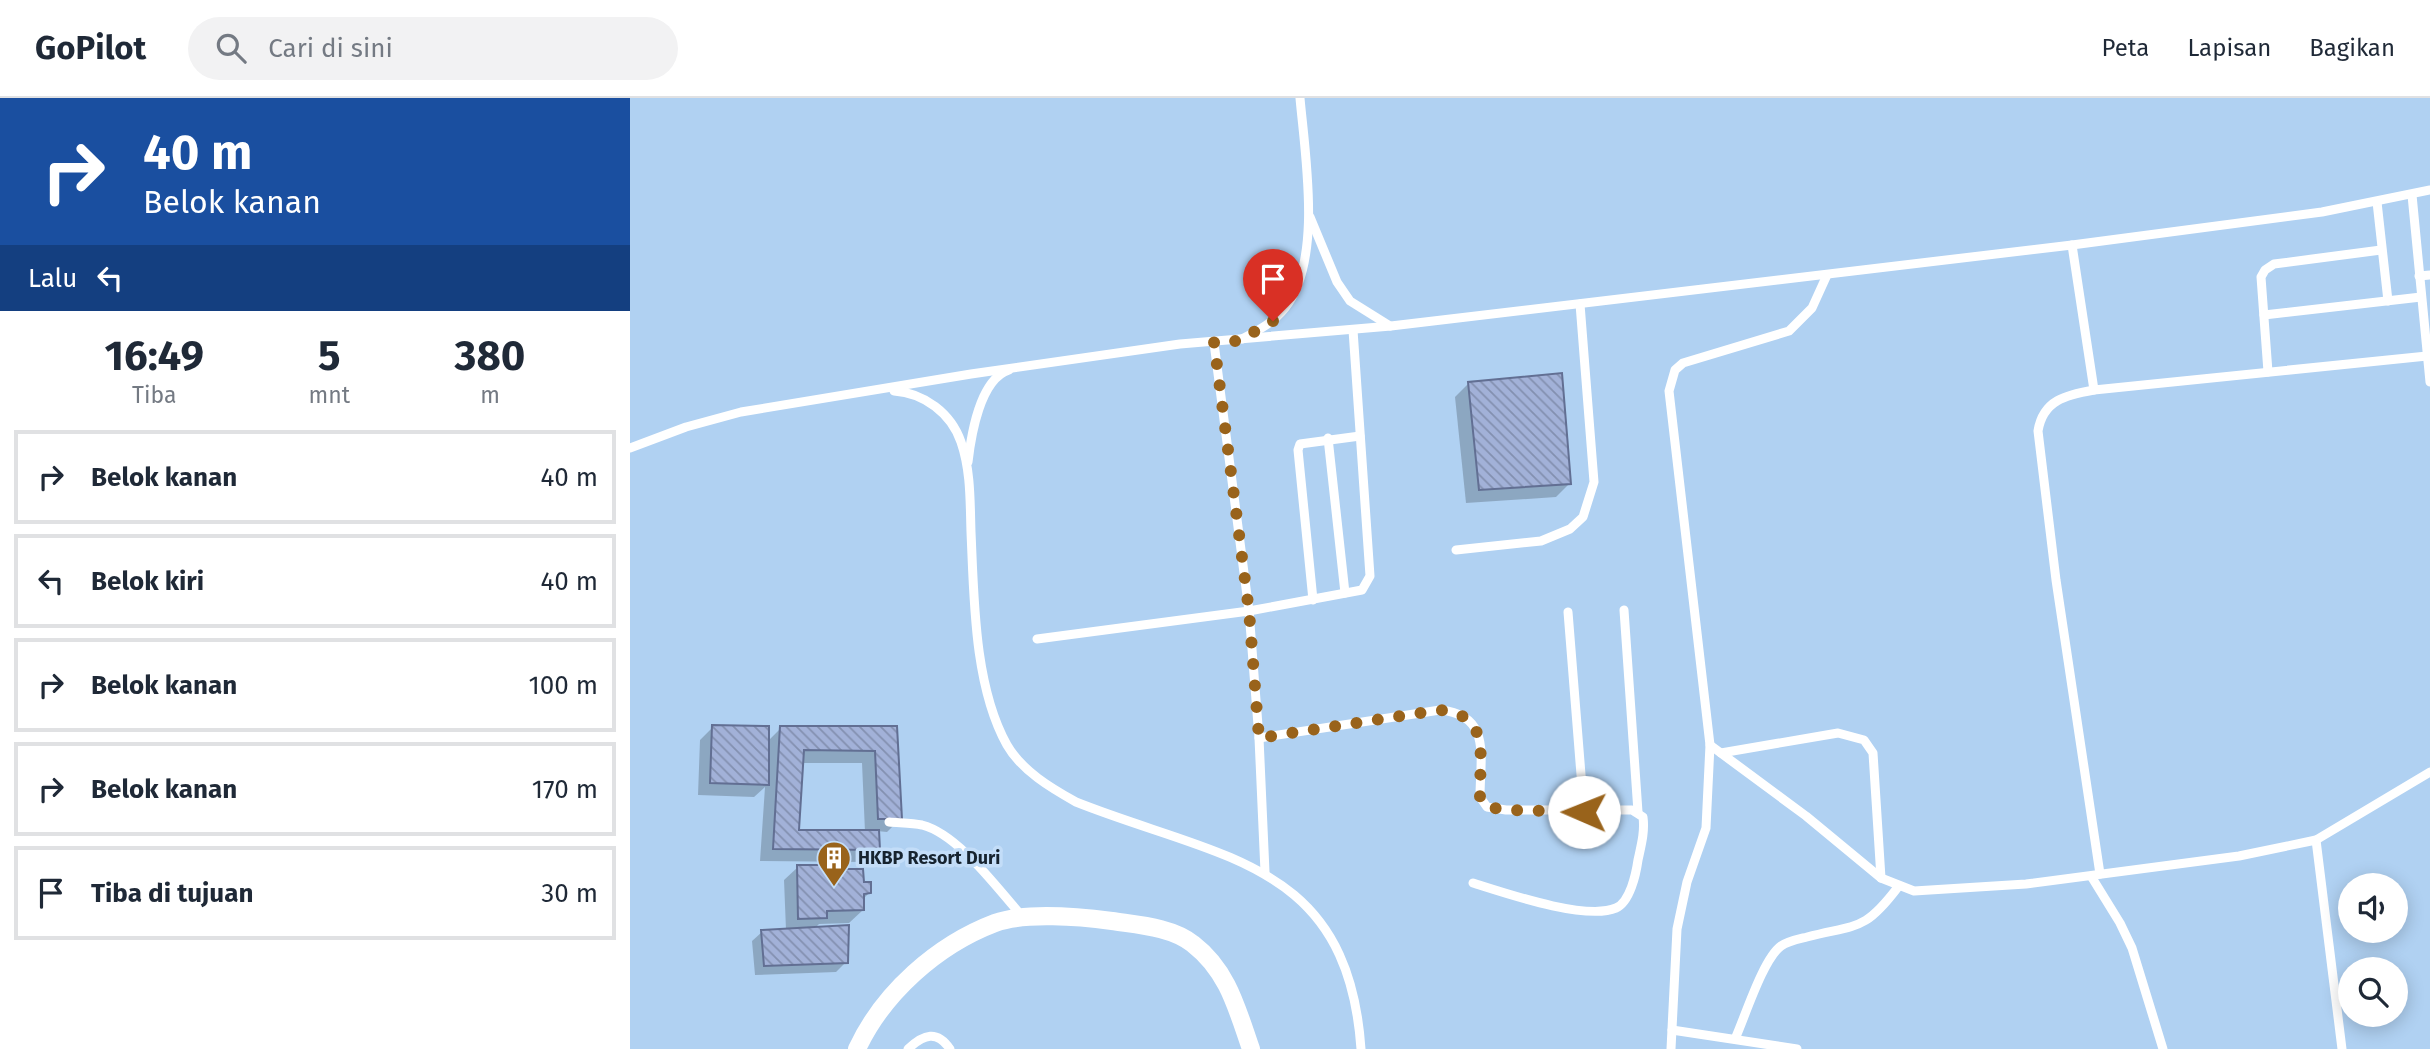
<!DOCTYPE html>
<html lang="id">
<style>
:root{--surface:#fff;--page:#f2f2f3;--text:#1f2937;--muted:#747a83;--line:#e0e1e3}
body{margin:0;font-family:"Fira Sans",sans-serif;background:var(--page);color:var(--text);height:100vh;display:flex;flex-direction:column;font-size:26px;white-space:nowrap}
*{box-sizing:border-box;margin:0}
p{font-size:23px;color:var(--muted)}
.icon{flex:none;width:38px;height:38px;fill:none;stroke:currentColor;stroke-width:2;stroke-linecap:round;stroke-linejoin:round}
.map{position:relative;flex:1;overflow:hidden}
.side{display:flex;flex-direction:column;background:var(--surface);width:630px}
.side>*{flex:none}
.guide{background:#1a4fa0;color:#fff;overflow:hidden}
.controls{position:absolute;left:1708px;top:775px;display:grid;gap:14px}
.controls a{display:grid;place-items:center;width:70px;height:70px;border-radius:50%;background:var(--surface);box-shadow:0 4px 18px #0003;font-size:35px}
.pin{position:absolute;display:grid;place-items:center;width:60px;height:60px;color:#fff;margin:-72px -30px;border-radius:50% 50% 50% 0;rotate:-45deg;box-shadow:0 0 7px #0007}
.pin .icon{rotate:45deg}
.me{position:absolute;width:77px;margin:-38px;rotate:271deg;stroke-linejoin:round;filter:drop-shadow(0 0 5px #0008)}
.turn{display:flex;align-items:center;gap:24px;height:147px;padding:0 28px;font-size:32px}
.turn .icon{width:91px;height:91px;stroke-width:2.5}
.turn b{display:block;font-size:49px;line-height:60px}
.then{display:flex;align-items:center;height:66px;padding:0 28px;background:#0003;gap:14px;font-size:26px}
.eta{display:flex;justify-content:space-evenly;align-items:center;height:119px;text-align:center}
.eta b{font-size:42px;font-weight:700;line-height:49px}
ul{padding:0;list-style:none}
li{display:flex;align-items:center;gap:21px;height:94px;margin:0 14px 10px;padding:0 14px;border:4px solid var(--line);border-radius:0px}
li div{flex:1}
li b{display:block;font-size:26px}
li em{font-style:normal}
header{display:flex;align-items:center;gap:42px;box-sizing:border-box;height:98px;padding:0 35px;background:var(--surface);border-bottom:2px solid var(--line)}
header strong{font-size:33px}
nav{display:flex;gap:38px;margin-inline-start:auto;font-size:24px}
.search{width:490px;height:63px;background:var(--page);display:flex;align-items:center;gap:18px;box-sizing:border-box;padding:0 24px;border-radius:38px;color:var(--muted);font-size:26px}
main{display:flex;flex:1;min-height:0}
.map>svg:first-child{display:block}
.shadow{fill:#0003;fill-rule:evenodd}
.building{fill:url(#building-back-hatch);stroke:#626f93;stroke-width:2}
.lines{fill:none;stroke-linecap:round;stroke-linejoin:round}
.lane{stroke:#fff;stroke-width:9}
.street{stroke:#fff;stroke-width:18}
.route{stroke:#99631b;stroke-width:12;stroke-dasharray:0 21.6}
.labels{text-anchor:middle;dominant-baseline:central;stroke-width:7;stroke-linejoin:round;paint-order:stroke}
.poi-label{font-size:18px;font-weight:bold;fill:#16232f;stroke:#c3ddf8;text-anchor:start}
</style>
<header>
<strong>GoPilot</strong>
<div class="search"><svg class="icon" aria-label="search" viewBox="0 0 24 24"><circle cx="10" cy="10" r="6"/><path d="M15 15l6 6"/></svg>Cari di sini</div>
<nav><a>Peta</a><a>Lapisan</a><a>Bagikan</a></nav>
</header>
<main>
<section class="side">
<div class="guide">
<div class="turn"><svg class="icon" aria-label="right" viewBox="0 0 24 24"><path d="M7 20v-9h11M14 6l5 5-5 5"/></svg><div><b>40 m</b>Belok kanan</div></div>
<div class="then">Lalu<svg class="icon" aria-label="left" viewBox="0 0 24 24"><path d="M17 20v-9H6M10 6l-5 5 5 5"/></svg></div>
</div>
<div class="eta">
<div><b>16:49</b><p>Tiba</p></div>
<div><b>5</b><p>mnt</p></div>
<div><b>380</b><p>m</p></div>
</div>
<ul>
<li><svg class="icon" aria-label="right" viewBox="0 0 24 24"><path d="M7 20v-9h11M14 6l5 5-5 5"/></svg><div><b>Belok kanan</b></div><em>40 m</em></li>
<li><svg class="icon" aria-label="left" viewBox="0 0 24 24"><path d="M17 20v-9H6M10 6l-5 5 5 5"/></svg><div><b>Belok kiri</b></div><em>40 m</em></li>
<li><svg class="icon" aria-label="right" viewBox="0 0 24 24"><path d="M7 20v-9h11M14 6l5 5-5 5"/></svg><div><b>Belok kanan</b></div><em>100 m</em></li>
<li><svg class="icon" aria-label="right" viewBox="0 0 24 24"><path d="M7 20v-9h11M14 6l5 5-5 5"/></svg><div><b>Belok kanan</b></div><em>170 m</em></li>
<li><svg class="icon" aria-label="arrive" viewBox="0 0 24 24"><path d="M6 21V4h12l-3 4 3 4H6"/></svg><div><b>Tiba di tujuan</b></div><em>30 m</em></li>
</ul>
</section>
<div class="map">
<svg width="1800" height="951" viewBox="0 0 1800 951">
<defs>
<pattern id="building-back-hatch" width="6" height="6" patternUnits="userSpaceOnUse" patternTransform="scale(1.75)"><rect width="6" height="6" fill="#a2b1d8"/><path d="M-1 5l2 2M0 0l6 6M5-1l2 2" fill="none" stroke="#8390b0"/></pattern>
</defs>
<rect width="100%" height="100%" fill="#b0d1f2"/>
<!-- shadow -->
<g class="shadow">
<path d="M839,285L939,386L926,399L836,405L825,299Z"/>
<path d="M83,629L137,644L151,630H265L271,720L257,734L247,733L248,751L235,764L130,763L135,689L124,699L68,697L70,642ZM172,665H232L235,734L167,733Z"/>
<path d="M168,769L232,786L239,795L232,802L233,812L219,825L189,826L184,831L216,864L206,874L125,877L122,843L132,834L156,832L154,782Z"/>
</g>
<!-- building -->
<g class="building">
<path d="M932,275L941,386L849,392L838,284Z"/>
<path d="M82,627L139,628V687L80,685Z"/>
<path d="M150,628H267L272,721H248L245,653L174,652L169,732H249L250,752L143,751Z"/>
<path d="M167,767H194V771H233L234,784H241V795L234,796V812L197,813V820L168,821Z"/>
<path d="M219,827L218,865L134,868L131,832Z"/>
</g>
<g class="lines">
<!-- lane -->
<g class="lane">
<path d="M1782,97L1800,284"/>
<path d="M1747,104L1758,203"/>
<path d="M680,119L707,184L720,203L760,228"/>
<path d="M1442,147L1464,292"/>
<path d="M1789,178L1800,177"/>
<path d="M1634,217L1791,199"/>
<path d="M612,241C629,232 644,224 655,210C693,162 675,57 670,0"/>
<path d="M584,245L619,513L629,640L635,774"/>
<path d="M1638,274L1631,179L1635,172L1644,166L1751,152"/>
<path d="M264,293C294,295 321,315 331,344C341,373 340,404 341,434C344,500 344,588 377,647C392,673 421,690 446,704C589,761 718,762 731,951"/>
<path d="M698,340L715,495"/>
<path d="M0,350L56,329L111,314L341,276L550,246L761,228L1442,147L1692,114L1800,92"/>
<path d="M338,364C341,338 350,281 379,272"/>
<path d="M826,452L911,443L940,431L953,419L964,384L950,206"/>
<path d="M683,502L668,352L670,346L730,338"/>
<path d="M994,512L1008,714"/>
<path d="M938,514L954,714"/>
<path d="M407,541L619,513L732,492L740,478L723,232"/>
<path d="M629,640L810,612C862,617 850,659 850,699L857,709L876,712H1002L1013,719C1015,734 1011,748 1008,762C1006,776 1000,804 986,810C956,823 875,795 843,785"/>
<path d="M1080,647L1176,718L1251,780L1284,793L1396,786L1609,758L1686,742L1800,674"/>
<path d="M1091,655L1208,635L1234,642L1243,655L1251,780"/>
<path d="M259,724C270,725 282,725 292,727C328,736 367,790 392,818"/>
<path d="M1686,742L1712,951"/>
<path d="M1470,776L1426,482L1408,333C1413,302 1436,297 1464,292L1797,258"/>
<path d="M1461,778L1490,825L1502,850L1533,951"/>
<path d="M1042,932L1167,951"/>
<path d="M1105,941C1115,919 1133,861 1151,848C1158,843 1169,841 1177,839C1227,826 1234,834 1268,789"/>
<path d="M278,951C294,936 307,932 320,951"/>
<path d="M1041,951L1047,831L1057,784L1076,730L1080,647L1039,293L1045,272L1053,265L1159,233L1182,210L1197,177"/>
</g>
<!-- street -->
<path class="street" d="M227,951C253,895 307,847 365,825C394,814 451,819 482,823C508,827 542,829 563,846C598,873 607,911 621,951"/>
</g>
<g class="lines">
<!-- route -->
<path class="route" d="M643,223L608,243L584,244L619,513L629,640L810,612C862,617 849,659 850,699L857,709L876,712L954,714"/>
</g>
<!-- icons -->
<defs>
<g id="building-pin" transform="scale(1.75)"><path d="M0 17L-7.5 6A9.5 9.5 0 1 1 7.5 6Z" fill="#99631b" stroke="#c3ddf8"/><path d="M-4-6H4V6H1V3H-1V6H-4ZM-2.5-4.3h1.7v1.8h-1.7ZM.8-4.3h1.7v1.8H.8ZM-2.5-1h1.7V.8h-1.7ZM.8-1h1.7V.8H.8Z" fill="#fff"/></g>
</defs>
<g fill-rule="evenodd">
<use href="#building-pin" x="204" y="760"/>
</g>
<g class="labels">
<!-- poi labels -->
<g class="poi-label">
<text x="228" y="760">HKBP Resort Duri</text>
</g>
</g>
</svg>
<div class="controls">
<a><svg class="icon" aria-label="sound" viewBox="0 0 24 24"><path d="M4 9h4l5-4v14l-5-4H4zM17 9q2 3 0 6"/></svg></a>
<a><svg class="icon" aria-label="search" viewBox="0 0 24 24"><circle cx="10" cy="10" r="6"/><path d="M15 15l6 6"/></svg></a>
</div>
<div class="pin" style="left:643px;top:223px;background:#d93025"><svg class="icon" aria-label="arrive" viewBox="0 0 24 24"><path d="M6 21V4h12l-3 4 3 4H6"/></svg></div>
<svg class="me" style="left:954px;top:714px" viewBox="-20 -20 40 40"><circle r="19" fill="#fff"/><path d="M0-13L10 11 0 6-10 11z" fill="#99631b"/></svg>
</div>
</main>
